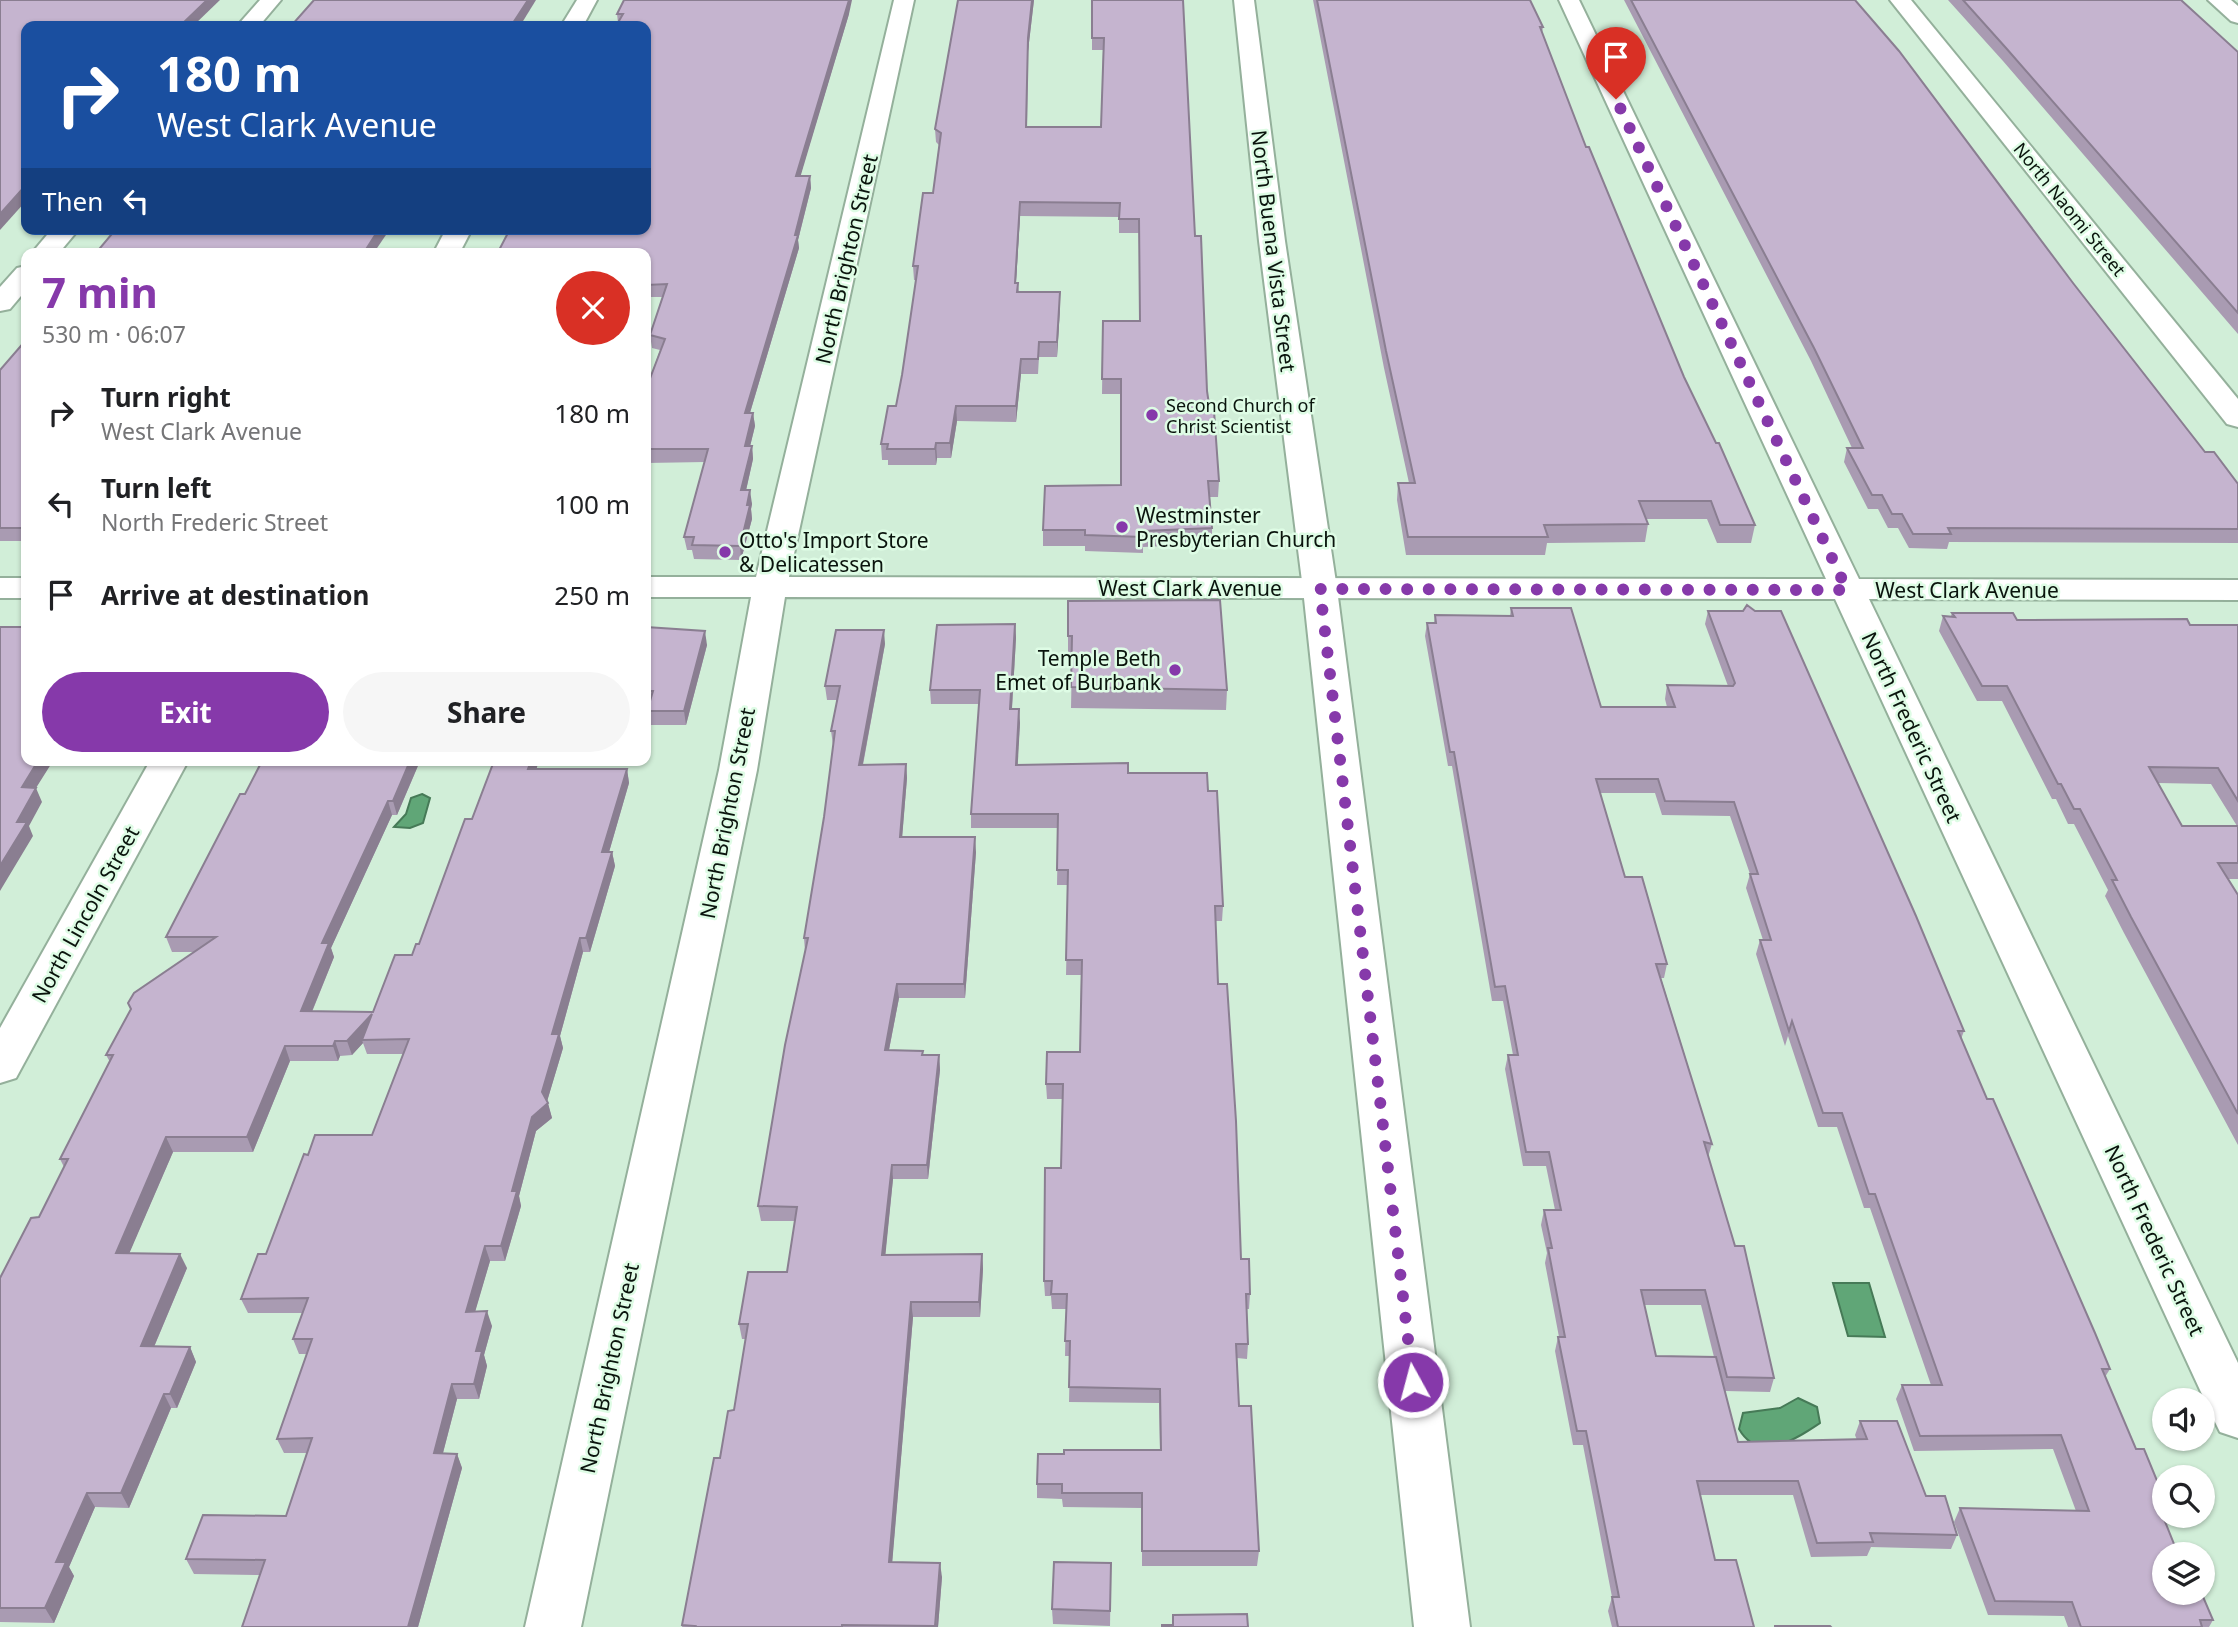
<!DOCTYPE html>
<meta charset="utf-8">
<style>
:root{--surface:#fff;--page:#f6f6f6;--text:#202124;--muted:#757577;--accent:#8639aa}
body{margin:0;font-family:"Noto Sans",sans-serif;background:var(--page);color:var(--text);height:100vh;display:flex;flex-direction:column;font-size:26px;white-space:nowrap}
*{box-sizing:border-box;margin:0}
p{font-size:23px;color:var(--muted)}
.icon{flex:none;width:38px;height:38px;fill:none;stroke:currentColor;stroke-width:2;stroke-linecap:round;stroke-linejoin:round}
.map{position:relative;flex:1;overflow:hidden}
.side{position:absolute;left:21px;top:248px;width:630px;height:518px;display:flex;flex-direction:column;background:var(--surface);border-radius:14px;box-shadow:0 2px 5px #0004}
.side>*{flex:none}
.banner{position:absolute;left:21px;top:21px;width:630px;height:214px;border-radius:14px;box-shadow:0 2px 5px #0004;background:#1a4fa0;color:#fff;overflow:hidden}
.controls{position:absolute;left:2152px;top:1388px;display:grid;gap:14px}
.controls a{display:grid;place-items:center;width:63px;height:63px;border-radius:50%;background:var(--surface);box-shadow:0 2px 5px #0004;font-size:35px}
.pin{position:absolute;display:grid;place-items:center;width:60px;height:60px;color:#fff;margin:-72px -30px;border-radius:50% 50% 50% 0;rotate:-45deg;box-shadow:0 0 7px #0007}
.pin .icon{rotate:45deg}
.me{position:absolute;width:77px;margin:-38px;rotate:353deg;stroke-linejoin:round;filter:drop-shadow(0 0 5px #0008)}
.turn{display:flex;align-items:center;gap:24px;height:147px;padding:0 21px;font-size:32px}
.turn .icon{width:91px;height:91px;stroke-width:2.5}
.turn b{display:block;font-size:49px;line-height:60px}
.then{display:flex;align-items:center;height:66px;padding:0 21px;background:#0003;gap:14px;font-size:26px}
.round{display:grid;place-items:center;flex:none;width:74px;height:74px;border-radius:37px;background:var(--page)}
.headline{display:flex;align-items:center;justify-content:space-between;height:119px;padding:0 21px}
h1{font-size:42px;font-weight:700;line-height:52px;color:var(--accent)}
.button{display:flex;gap:14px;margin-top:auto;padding:14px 21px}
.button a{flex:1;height:80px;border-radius:42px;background:var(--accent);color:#fff;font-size:28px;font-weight:700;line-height:80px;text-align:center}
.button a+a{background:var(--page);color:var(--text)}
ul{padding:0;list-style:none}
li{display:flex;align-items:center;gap:21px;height:91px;padding:0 21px}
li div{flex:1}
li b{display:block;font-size:26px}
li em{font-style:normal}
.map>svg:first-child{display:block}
.water{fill:#60a677;stroke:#467a57;stroke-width:2}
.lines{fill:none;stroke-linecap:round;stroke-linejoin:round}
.street-casing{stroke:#94b09b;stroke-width:4}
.secondary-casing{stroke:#94b09b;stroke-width:4}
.street{fill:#fff;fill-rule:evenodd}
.secondary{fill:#fff;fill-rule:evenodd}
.wall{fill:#a99bb2;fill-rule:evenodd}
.shaded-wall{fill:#8a7e91}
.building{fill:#c5b4cf;stroke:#8a7e91;stroke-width:2}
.route{stroke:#8639aa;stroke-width:12;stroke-dasharray:0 21.6}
.poi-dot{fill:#8639aa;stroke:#defce5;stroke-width:2.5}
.labels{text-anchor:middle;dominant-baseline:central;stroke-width:5;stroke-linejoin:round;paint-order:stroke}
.far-street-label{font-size:18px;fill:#0a140d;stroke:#defce5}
.far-poi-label{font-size:18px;fill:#0a140d;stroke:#defce5;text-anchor:start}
.street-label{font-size:21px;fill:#0a140d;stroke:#defce5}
.poi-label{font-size:21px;fill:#0a140d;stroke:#defce5;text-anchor:start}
</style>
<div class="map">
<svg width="2238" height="1627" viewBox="0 0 2238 1627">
<rect width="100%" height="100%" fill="#d1eed8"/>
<!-- water -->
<g class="water">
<path d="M422,794L430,798L423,823L410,828L394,827L406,814L411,798Z"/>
<path d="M1833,1283H1869L1885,1337L1848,1336Z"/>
<path d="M1798,1398L1817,1407L1820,1423C1796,1439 1759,1464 1739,1429L1743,1413L1780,1408Z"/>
</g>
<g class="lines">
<!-- street casing -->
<g class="street-casing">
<g id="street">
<path d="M260,0H281L259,26H237Z"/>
<path d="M577,0H597L583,26H561Z"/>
<path d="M894,0H914L789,577L1826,579L1559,0H1579L1859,579L2238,580V600L1869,599L2238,1363V1438L2220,1432L2212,1416L1835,599L785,597L757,770L581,1627H525L719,770L751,597H646V577H756Z"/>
<path d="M1890,0H1911L2238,399V427L2227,424Z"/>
<path d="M2208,0H2231L2238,6V23L2231,21Z"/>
<path d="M52,229H79L58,254H31Z"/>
<path d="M446,229H472L459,254H433Z"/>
<path d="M26,266V290L10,309L0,311V287L17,268Z"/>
<rect x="0" y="578" width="26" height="20"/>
<path d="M150,761H188L16,1078L0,1083V1028Z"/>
</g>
</g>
<!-- secondary casing -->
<g class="secondary-casing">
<path id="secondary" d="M1234,0H1254L1285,241L1337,589L1470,1627H1414L1303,589L1259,241Z"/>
</g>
<!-- street -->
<use href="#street" class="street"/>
<!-- secondary -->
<use href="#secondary" class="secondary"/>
</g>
<!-- wall -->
<g class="wall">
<path d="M958,0H1034L1028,51L1027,127H1101L1103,50H1092V0L1195,236L1207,391L1219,481L1218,497H1210L1212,528V544L1143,547V553L1085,551V546H1043V530L1121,485V394H1102L1103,321H1140L1139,233H1119V217L1020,216L1016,283H1018L1019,292L1060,307L1057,357H1039L1038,374H1021L1016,422L957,421L951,458H937L936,465H888V460H882L881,444L896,406L902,375L916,280H914L913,266L933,193L939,145L936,142L935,129Z"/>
<path d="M1313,0H1530L1543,27L1542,33L1586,147L1684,377L1755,525L1751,543H1717L1707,519H1646L1648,524L1645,542L1547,543L1545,555H1406L1397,500L1398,483H1409L1384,368Z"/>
<path d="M1624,0H1855L2073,283L2205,452L2238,484V543L1949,542L1947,549L1909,548L1898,528H1888L1878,509H1868L1844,462L1847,448H1852L1811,361Z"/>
<path d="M1948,0H2181L2238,52V334L2003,61Z"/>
<path d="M617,14H849L800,176H810L811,188L798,240L799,248L750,413H753L755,426L750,446H752L753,459L746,490L752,504L751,509L752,519L741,560L694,559L692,550H687L684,537L705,462L646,463V389L660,350L652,348L650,335L663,297H646V254Z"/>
<path d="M26,340V541H0V370Z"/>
<path d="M1068,601L1227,690L1226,710L1071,708L1072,657H1068Z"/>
<path d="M1511,608L1601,707H1667L1665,699L1667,685L1728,686L1705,624L1708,611L1964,1031L1961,1039L1987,1099L2110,1369L2105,1377L2136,1449L2165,1500L2160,1508L2165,1554L2213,1620L2209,1627H2068L2064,1616L1988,1615L1954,1522L1960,1508L2076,1511L2053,1449L1914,1451L1896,1399L1902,1385H1931L1870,1208H1864L1837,1127H1818L1788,1036L1785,1046L1756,954L1760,940H1763L1746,888L1750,874L1730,816L1662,815L1655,793H1600L1625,877L1667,964L1664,978H1661L1712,1144L1708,1157L1774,1378L1770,1392L1725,1391L1738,1442L1857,1440L1855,1435L1860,1421L1926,1496L1957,1535L1951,1549L1871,1547L1867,1556L1811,1557L1793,1495H1700L1715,1560L1754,1627H1612L1608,1611L1612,1597L1583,1445H1573L1555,1351L1558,1337H1559L1545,1263L1547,1253L1541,1225L1544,1210H1555L1546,1166H1523L1505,1069L1508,1055H1513L1503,1001H1492L1452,766H1448L1425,636L1427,623H1434L1435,615L1510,616ZM1644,1305H1701L1714,1357L1656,1356Z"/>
<path d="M1952,613L2017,620L2190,625H2238V879H2228L2238,895V1145L2124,933L2105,896L2108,890L2074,824H2068L2056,799H2052L2002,701H1977L1939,631L1943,616H1951ZM2158,783L2211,784L2237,826H2182Z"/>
<path d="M1015,624L1016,638L1012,709L1020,723L1017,765L1128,773L1208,791L1223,906L1222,921H1215L1218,984L1241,1259L1250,1294L1249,1309H1246L1248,1344L1247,1359L1237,1358L1239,1406L1259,1551L1257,1566H1142V1508L1063,1507L1062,1499L1037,1498V1484L1064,1454L1160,1450L1159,1403L1069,1402L1070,1356H1065L1066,1309H1052L1051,1296H1045L1044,1281L1061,1168L1062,1099H1047L1046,1084L1080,1052L1081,975H1066L1068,885H1057L1058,828H971V814L979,704H931L930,690Z"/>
<path d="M646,627L707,645L686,725H650L647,711L649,705H646Z"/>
<path d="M885,644L863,765L906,764L907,778L902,837L976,852L965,998H899L889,1050L923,1055H939L940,1070L928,1179H893L885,1255L982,1254L983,1269L980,1317H913L892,1562L942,1577L938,1627H682L720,1458L734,1410L746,1339H742L739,1324L787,1272L795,1221H761L758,1206L805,951L804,938L824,817L833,745L831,731L837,700H827L825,686Z"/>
<path d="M420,761L397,815H392L331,948L334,957L312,1012H373L419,944L472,819L494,761H539L536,769H627L629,783L609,852H612L615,866L590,952H583L560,1036L563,1048L547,1101L552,1118L536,1131L519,1196L521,1206L505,1261H490L475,1311L492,1326L484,1355L487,1366L479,1399H457L443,1453L457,1454L462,1468L418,1627H242L260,1575L194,1574L186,1559L286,1516L307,1453H284L277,1439L307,1354H299L293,1339L303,1313H248L241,1299L266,1254L308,1155L372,1135L403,1054H367L363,1043L352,1055L340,1056L338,1061H290L253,1152H173L129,1253L187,1268L154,1347H190L196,1362L177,1408H171L129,1508L95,1507L69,1567L74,1576L54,1623L0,1622V1278L39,1217L64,1167L60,1159L110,1062L106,1055L194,952H172L166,937L245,794Z"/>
<path d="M1111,1563L1110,1626L1053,1624L1052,1609Z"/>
</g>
<!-- shaded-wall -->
<g class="shaded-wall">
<path d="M207,0H220L193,26H180Z"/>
<path d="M528,0H536L520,26H511Z"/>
<path d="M849,0H852L849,14L797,188L796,176Z"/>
<path d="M1032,0H1034L1028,51L1027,141L1028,38Z"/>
<path d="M810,176L811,188L798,240L799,248L746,426L745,413L795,235Z"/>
<path d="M26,185V201L0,230V214Z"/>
<path d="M1020,202V216L1015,297V283Z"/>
<path d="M379,229H390L373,254H363Z"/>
<path d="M1060,292V307L1057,357V342Z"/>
<path d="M1021,359V374L1016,422V406Z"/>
<path d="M956,406L957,421L951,458L950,443Z"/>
<path d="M753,413L755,426L747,459L745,446Z"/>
<path d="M936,443L937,458L936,465L935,449Z"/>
<path d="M752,446L753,459L743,504L741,490Z"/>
<path d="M750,490L752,504L751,509L752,519L741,560L740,546Z"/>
<path d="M1015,624L1016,638L1011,723L1010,709Z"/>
<path d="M884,630L885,644L860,779L859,765Z"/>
<path d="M705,631L707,645L686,725L684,711Z"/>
<path d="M1019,709L1020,723L1017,779L1016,765Z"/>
<path d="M38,761H53L36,788L42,802L29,826L33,836L0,891V866L17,822L22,787Z"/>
<path d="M410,761H420L397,815L393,801Z"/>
<path d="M531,761H539L532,783L528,769Z"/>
<path d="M906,764L907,778L901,851L900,837Z"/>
<path d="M627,769L629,783L605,866L602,852Z"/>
<path d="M388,801L392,815L331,948L334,957L306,1026L301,1011L322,943Z"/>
<path d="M975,837L976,852L965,998L964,984Z"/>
<path d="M612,852L615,866L590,952L586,938Z"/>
<path d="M580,938L583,952L560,1036L563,1048L546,1105L548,1103L552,1118L536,1131L519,1196L521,1206L505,1261L501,1246L512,1191L532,1117L542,1092L552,1034Z"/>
<path d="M897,984L899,998L886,1065L885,1050Z"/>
<path d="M372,1014L362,1040L363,1043L352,1055L347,1041Z"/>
<path d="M335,1041L340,1056L338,1061L333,1046Z"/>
<path d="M285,1046L290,1061L253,1152L247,1137Z"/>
<path d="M939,1055L940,1070L928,1179L927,1165Z"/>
<path d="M166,1137L173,1152L123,1268L116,1253Z"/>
<path d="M892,1165L893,1179L884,1269L882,1255Z"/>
<path d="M485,1246L490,1261L471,1326L466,1312Z"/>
<path d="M180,1254L187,1268L148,1361L141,1346Z"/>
<path d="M982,1254L983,1269L980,1317L979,1302Z"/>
<path d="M911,1302L913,1317L891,1577L889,1562Z"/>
<path d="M487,1311L492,1326L484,1355L487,1366L479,1399L474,1384L476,1351Z"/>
<path d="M190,1347L196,1362L177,1408L170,1394Z"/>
<path d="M452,1384L457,1399L439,1468L434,1453Z"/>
<path d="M164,1394L171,1408L129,1508L121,1493Z"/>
<path d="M457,1454L462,1468L418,1627H408Z"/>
<path d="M87,1493L95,1507L69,1567L74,1576L54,1623L45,1608L56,1562Z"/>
<path d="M940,1563L942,1577L938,1627H936Z"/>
</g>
<!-- building -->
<g class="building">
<path d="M0,0H207L180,26H26V185L0,214Z"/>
<path d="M314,0H528L511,26H291Z"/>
<path d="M624,0H849L796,176H810L795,235H798L745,413H753L745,446H752L741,490H750L747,505H750L740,546L692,545L694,537H684L708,449H646V389L665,339L650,335L667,284L646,285V254H497L510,229H646V26H616L623,14H617Z"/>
<path d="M958,0H1032L1028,38L1026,127H1101L1104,38H1092V0H1183L1195,236H1201L1207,391L1210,411H1214L1219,481H1208L1212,528L1143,531V537L1085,535V530H1043L1045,486L1121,485V379H1102L1103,321H1140L1139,219H1119L1120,203L1020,202L1015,283H1018L1017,292H1060L1057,342H1039L1038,359H1021L1016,406H956L950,443H936L935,449H887L888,444H881L888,406H896L902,375L918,266H913L923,193H933L941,133L935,129Z"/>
<path d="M1317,0H1530L1543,27H1540L1586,147H1589L1684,377L1716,443H1719L1755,525H1720L1711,501H1639L1648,524L1544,525L1548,537H1408L1398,483H1415L1386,351Z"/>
<path d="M1631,0H1855L1899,51L2073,283L2205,452H2214L2238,484V529L1948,528L1951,534H1913L1902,514H1892L1882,495H1872L1847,448H1863L1814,348Z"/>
<path d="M1963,0H2181L2238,52V313L2006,48Z"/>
<path d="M116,229H379L363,254H95Z"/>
<path d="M26,340V528H0V370Z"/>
<path d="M1220,600L1227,690L1071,687L1072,636H1068V601Z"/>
<path d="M1747,605L1755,611H1781L1916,916L1964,1031H1958L1987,1099H1993L2095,1333L2110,1369H2102L2136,1449H2144L2165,1500L2156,1499L2178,1554H2165V1592H2201L2213,1620H2200L2202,1627H2081L2072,1602L1995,1601L1960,1508L2089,1511L2061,1435L1920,1436L1902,1385H1942L1875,1194H1869L1842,1113H1823L1792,1021L1789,1031L1760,940H1771L1750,874H1758L1734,802L1665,801L1658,779H1596L1625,877H1642L1667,964H1656L1712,1144L1704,1142L1735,1246H1744L1774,1378L1727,1377L1705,1290H1641L1656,1356L1716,1357L1738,1442L1867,1439L1860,1421H1897L1926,1496H1945L1957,1535L1870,1533L1873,1542L1817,1543L1798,1481H1697L1715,1560H1736L1754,1627H1618L1612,1597H1619L1586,1431H1577L1558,1337H1565L1548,1248H1552L1544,1210H1561L1549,1152H1526L1508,1055H1518L1505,986L1495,987L1454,752H1450L1427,623H1436L1435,615L1513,616L1511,608H1571L1601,707H1675L1667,685L1733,686L1735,683L1708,611H1743Z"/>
<path d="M1952,613H2013L2017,620L2187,619L2190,625H2238V801L2218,768L2149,767L2182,826H2238V863H2218L2238,895V1114L2131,917L2112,880H2117L2080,809H2074L2061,784H2058L2007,686H1982L1943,616L1955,617Z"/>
<path d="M1015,624L1010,709H1019L1016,765L1128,763V773H1207L1208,791H1217L1223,906H1215L1218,984H1227L1236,1121L1241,1259H1249L1250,1294H1246L1248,1344H1236L1239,1406H1251L1259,1551H1142V1493H1062V1484H1037L1038,1454H1064V1450H1161L1160,1389L1069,1387L1070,1341H1065L1067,1294H1051L1052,1281H1044L1045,1168H1061L1063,1084H1046L1047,1052H1080L1082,960H1066L1068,870H1057L1058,814H971L980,690H930L937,625Z"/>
<path d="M0,627H26V761H38L22,787L36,788L17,822H27L0,866Z"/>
<path d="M646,627L705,631L684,711H647L653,691H646Z"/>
<path d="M836,630H884L859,765L906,764L900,837H975L964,984H897L885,1050L923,1051L922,1055H939L927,1165H892L882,1255L982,1254L979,1302H911L889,1562L940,1563L935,1626L842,1625V1627H694L695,1626L682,1625L714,1458H720L728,1411L734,1410L748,1324H739L748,1272H787L797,1207L758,1206L785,1045L808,938H804L824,817L835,731H831L840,686H825Z"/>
<path d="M262,761H410L393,801H388L322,943H329L301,1011L373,1012L395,955H412L416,944H419L465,819H472L494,761H531L528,769H627L602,852H612L586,938H580L552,1034H559L542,1092L548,1103L532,1117L512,1191H517L501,1246H485L466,1312L487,1311L476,1351H482L474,1384H452L434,1453L457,1454L408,1627H242L265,1560L186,1559L203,1515L286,1516L312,1438L277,1439L312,1339H293L308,1298L241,1299L258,1254H266L304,1154L308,1155L315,1135H372L409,1039L362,1040L372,1014L347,1041H335L333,1046H285L247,1137H166L116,1253L180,1254L141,1346L190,1347L170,1394H164L121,1493H87L56,1562H66L45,1608H0V1278L31,1218L39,1217L68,1159H60L113,1055H106L131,1009L128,1003L134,993L216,937H166L240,794H245Z"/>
<path d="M1054,1562L1111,1563L1110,1611L1052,1609Z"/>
<path d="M1247,1614L1248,1627H1162V1625H1173V1615Z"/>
<path d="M1775,1626H1830L1831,1627H1775Z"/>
</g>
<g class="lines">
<!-- route -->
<path class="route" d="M1413,1382L1320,589L1847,590L1616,99"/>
</g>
<!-- markers -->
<g class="poi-dot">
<circle cx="1152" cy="415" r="7"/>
<circle cx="1122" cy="527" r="7"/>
<circle cx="725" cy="552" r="7"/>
<circle cx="1175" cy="670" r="7"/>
</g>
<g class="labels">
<!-- far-street labels -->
<g class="far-street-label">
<text transform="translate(2070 209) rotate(51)">North Naomi Street</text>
</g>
<!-- far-poi labels -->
<g class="far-poi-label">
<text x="1166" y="405">Second Church of<tspan x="1166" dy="21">Christ Scientist</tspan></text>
</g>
<!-- street labels -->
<g class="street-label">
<text transform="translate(1274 251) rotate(83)">North Buena Vista Street</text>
<text transform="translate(846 259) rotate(-77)">North Brighton Street</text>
<text x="1190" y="588">West Clark Avenue</text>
<text x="1967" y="590">West Clark Avenue</text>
<text transform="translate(1912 727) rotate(65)">North Frederic Street</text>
<text transform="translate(727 813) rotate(-79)">North Brighton Street</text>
<text transform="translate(85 914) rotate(-61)">North Lincoln Street</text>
<text transform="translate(2155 1240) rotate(65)">North Frederic Street</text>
<text transform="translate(609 1368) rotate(-78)">North Brighton Street</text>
</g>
<!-- poi labels -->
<g class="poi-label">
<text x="1136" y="515">Westminster<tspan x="1136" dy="24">Presbyterian Church</tspan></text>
<text x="739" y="540">Otto's Import Store<tspan x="739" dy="24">&amp; Delicatessen</tspan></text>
<text x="1161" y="658" text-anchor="end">Temple Beth<tspan x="1161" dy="24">Emet of Burbank</tspan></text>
</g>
</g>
</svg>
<div class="controls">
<a><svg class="icon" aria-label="sound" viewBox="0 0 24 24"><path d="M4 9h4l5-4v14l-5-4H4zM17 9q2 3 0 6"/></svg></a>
<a><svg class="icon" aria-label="search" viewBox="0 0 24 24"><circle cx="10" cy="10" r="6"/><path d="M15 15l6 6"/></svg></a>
<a><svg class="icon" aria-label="layers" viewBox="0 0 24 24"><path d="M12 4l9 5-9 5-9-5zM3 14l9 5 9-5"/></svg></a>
</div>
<div class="pin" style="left:1616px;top:99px;background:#d93025"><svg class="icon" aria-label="arrive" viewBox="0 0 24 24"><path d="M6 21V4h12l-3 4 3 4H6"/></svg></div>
<svg class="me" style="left:1413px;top:1382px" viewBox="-20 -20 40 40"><circle r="17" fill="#8639aa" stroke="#fff" stroke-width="3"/><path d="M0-11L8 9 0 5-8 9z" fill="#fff"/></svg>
<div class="banner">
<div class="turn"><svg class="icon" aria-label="right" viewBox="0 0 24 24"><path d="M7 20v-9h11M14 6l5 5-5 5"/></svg><div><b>180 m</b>West Clark Avenue</div></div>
<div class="then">Then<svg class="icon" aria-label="left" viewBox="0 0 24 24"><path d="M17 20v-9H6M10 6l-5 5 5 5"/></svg></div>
</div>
<section class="side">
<div class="headline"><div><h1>7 min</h1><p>530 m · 06:07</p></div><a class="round" style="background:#d93025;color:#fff"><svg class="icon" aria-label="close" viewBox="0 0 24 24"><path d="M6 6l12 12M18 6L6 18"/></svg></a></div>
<ul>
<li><svg class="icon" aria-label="right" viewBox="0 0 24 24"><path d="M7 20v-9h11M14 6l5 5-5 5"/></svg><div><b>Turn right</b><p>West Clark Avenue</p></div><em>180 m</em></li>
<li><svg class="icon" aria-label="left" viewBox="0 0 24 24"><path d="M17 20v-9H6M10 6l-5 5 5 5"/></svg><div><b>Turn left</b><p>North Frederic Street</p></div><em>100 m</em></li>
<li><svg class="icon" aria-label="arrive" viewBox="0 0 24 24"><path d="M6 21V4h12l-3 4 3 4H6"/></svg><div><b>Arrive at destination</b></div><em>250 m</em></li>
</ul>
<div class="button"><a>Exit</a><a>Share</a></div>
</section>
</div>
